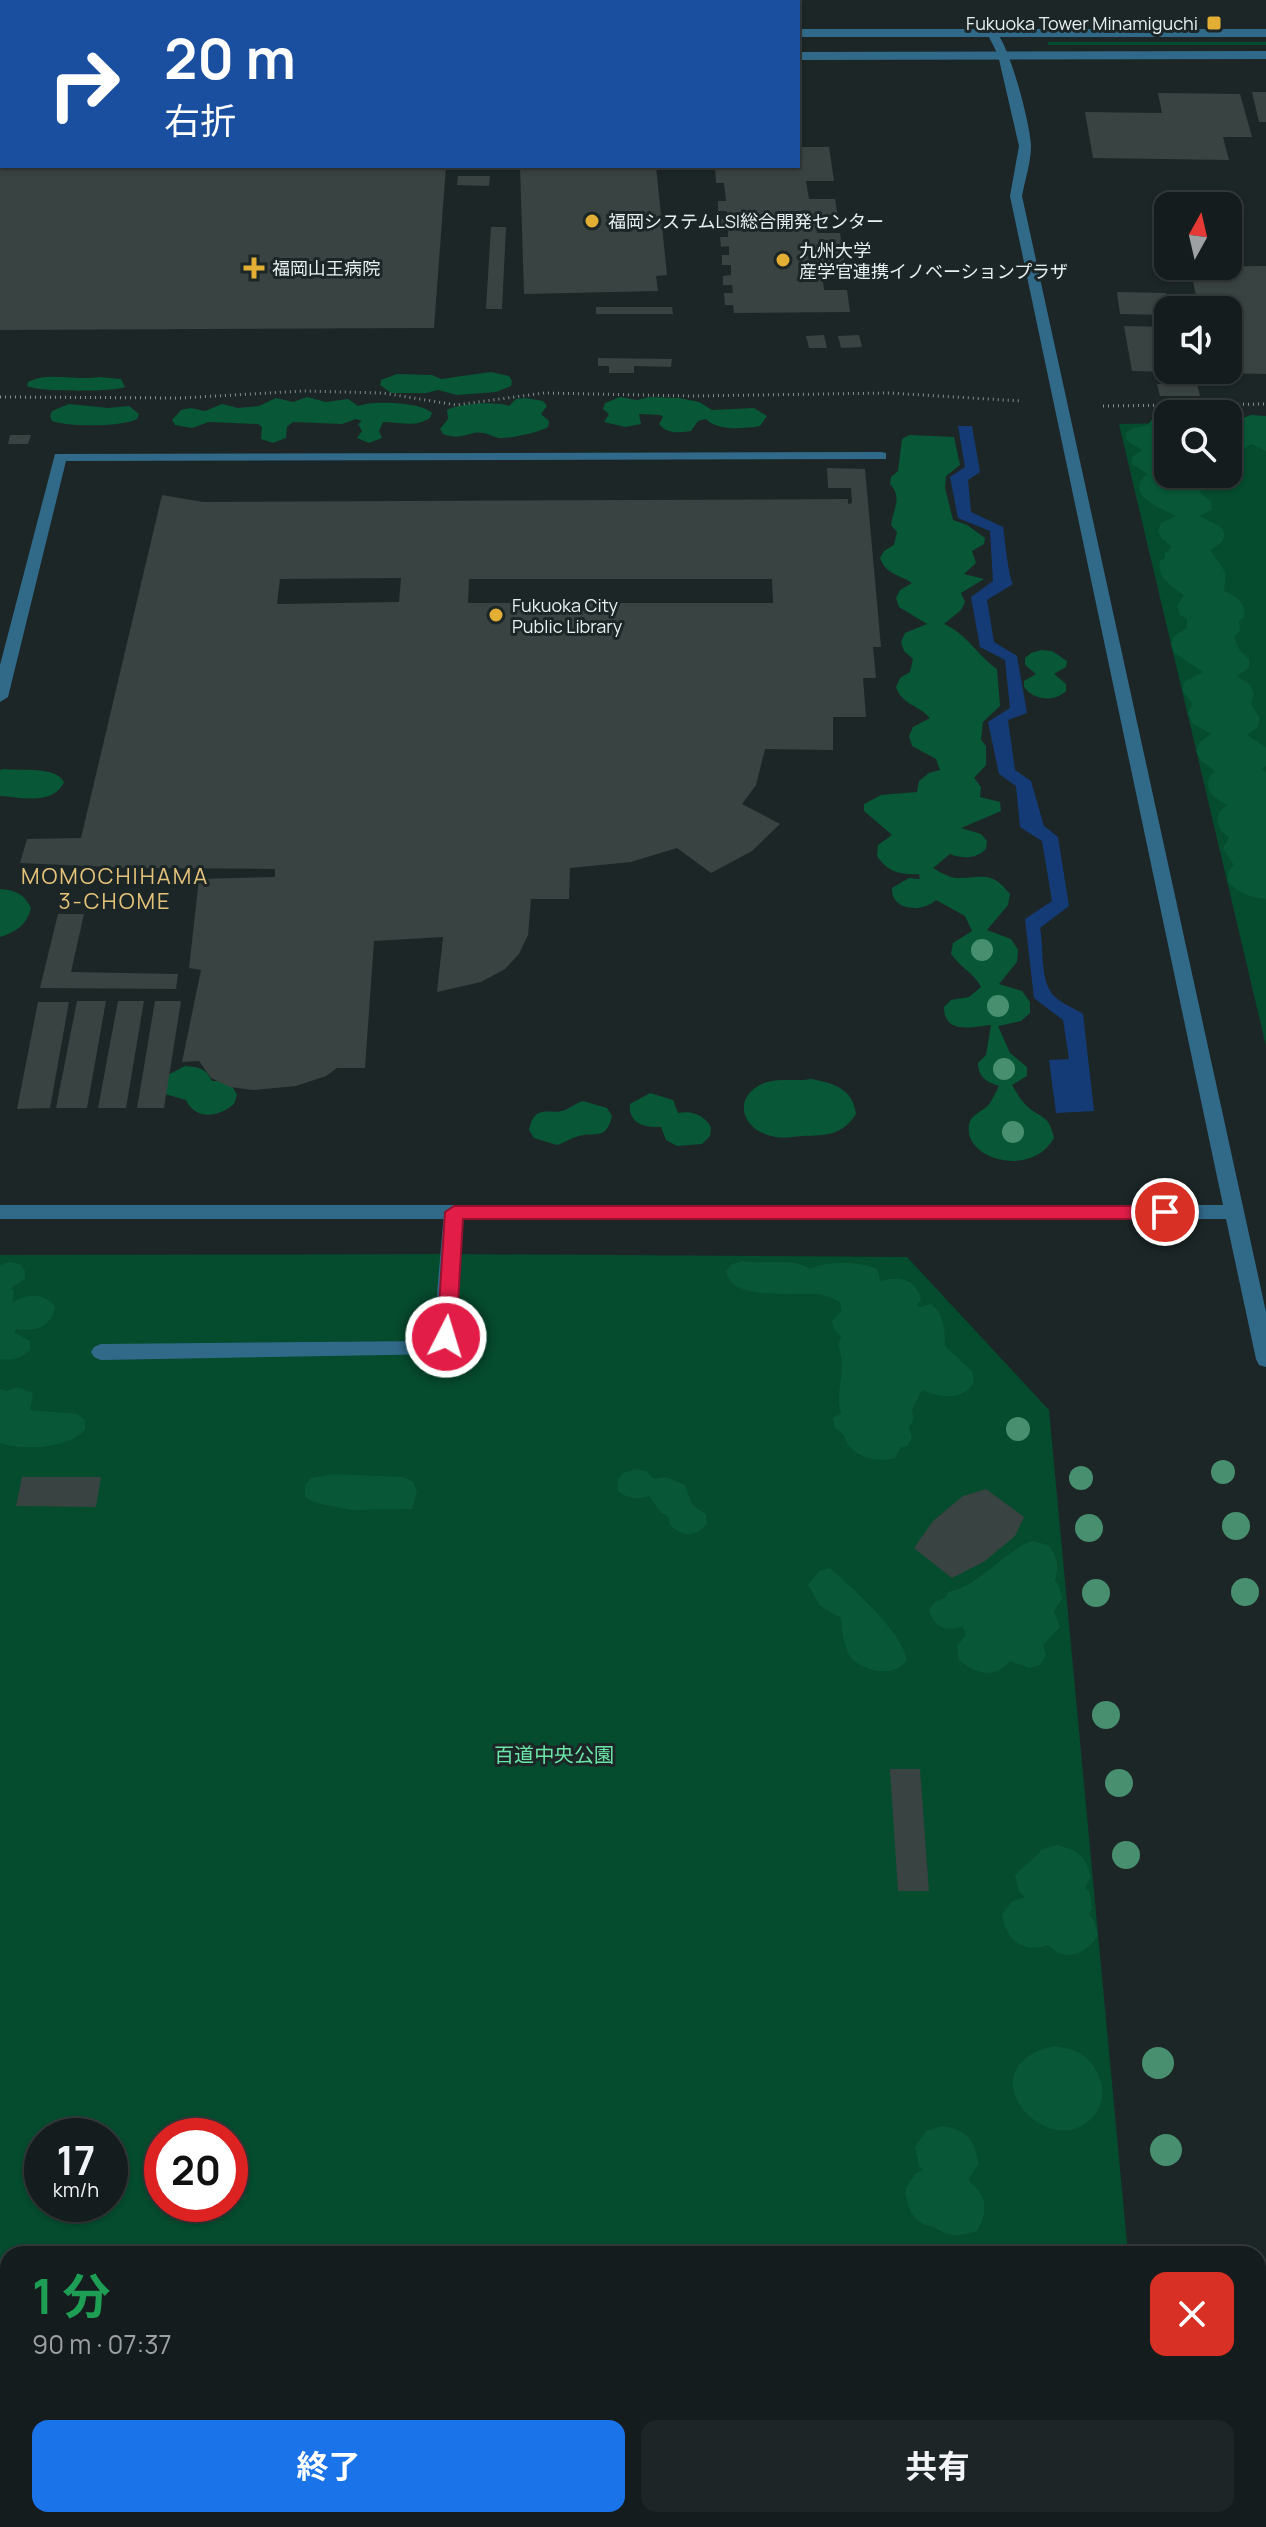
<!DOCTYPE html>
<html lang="ja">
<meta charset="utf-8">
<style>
:root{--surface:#151c1d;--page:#1e2526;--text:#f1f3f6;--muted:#9da1a4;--line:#343a3b;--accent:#1a73e8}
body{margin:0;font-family:Manrope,"Noto Sans JP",sans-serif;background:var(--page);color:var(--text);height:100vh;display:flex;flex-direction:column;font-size:30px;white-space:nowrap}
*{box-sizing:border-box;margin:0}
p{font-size:26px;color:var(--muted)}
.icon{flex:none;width:44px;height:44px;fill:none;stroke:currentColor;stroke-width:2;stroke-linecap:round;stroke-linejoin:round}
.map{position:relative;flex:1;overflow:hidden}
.side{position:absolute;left:0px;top:2246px;width:1266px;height:282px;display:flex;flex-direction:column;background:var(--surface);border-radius:24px 24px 0 0;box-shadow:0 2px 6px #0004,0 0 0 2px var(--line)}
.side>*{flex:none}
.hud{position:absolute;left:0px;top:0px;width:800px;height:168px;box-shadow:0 2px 6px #0004,0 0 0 2px var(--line);background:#1a4fa0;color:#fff;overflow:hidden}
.needle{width:52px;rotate:8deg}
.buttons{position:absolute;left:1154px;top:192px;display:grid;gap:16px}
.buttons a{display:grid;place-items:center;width:88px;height:88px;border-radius:16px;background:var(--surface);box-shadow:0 2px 6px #0004,0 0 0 2px var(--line);font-size:40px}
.speed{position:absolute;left:24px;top:2118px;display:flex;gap:16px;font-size:40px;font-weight:700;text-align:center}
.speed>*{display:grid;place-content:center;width:104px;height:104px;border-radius:50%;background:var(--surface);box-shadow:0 2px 6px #0004,0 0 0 2px var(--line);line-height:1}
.speed small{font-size:20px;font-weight:400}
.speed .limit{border:12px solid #d22;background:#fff;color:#111}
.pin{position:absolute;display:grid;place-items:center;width:68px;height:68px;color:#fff;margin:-34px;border:4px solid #fff;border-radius:50%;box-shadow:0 2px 8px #0007}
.me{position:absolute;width:88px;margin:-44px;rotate:5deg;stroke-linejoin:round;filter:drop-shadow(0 0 6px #0008)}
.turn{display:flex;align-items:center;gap:28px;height:168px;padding:0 32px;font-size:36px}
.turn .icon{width:104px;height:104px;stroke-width:2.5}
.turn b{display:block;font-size:56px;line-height:68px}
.round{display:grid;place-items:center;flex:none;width:84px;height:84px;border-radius:16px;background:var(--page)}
.overview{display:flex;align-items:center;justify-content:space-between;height:136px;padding:0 32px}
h1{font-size:48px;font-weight:700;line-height:60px;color:#1e9e55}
.cta{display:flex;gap:16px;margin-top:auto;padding:16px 32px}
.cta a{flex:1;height:92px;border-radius:16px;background:var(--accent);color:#fff;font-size:32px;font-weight:700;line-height:92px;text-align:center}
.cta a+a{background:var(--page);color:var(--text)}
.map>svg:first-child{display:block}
.green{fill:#054b2e;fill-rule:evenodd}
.forest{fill:#085737}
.water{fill:#153b77}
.building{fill:#394341;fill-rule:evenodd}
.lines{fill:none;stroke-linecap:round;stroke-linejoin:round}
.path{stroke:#858d8e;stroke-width:3;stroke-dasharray:1 4;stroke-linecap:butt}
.service{fill:#316a89;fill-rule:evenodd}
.minor{fill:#316a89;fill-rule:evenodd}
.tertiary{fill:#316a89;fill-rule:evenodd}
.tree{fill:#478f6e}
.route{fill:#e11d48;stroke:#92132f;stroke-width:2}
.poi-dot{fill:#e2ae34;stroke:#1c2627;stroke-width:3}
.labels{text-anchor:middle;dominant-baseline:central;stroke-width:6;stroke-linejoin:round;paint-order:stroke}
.far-poi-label{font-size:18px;fill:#e8eff0;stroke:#1c2627;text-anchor:start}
.park-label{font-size:20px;fill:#6be5a8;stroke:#1c2627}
.neighbourhood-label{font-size:22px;letter-spacing:2px;fill:#e6c37a;stroke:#1c2627}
</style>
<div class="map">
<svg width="1266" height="2527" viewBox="0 0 1266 2527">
<rect width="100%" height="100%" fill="#1c2627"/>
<!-- green -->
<g class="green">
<rect x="1048" y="42" width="218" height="3"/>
<path d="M1266,422V1046L1119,424L1168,423V474H1228V423Z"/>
<path d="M453,1254L907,1257L1049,1410L1128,2254H8V2520H1153V2527H0V1255ZM42,2136H110V2204H42ZM162,2136H230V2204H162Z"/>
</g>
<!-- forest -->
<g class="forest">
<path d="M491,372L509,376L512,381L511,386L496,392L457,395L438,390L426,393H391L380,385L381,380L397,374L432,375L441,379Z"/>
<path d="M99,377L121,379L125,387C116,392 36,392 27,386L28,382C48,371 77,381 99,377Z"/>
<path d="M307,397L326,402L348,399L358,406C373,400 422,402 432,413L430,418C415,428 400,422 383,422L379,431L382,438L369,443L357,438L362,431L358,424L362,421L356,419L342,424L293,422L287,427L286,438L273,443L261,439L262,427L258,424L209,422L192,428L175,425L172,420L181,410L191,408L205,411L222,404L238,408L259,406L276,398L293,402Z"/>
<path d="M620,397L637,400L649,397L679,398L699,402L712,410L754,408L767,416L760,426C743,429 717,431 706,419L698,421L691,431C678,433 667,434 659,424L663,417L660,415L639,414L641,424L625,427L604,422L609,414L603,409L605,403Z"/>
<path d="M525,398L543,401L547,406L541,414L549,421L548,427C540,432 509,439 499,438C490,436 484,431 474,433C462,436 456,439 443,434L440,429L448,419L447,410C458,403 497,401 509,406L516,399Z"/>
<path d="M69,404L108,408L129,406L139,414L137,419C123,427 67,427 52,421L50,416L52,411Z"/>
<path d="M1167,412L1183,414H1168V474H1209V477L1199,485L1201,494L1211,501L1212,509L1200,516L1221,527L1225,535L1222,542L1210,550L1226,573L1224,591C1237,597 1247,603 1244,618L1239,621L1240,631L1234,637L1240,651L1249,659V668L1237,676L1250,685L1254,694L1251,704L1260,718L1258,727L1247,735L1266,747V766L1262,769L1266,772V899C1250,897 1239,894 1228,882V872L1234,865L1223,849L1229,837L1221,831L1217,821L1220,811L1227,805C1212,798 1199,784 1215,771L1201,761L1196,751L1200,742L1211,734L1192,723L1188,714L1192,703L1182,690L1185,681L1203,672L1174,653L1171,644L1174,636L1187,628V619L1180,615L1177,606L1184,595C1171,586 1156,577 1160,561L1165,558V553L1172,547L1162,539L1158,531L1161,523L1176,516C1159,508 1122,493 1148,474L1132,464V457L1142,450L1126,440V433L1133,428L1148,425L1155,415Z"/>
<path d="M1251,415L1266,416V451L1251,444L1244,449L1228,452V416L1234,421Z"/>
<path d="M909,435L954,437L960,465L946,476L945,488L953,520L967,525L985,538L984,544L972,551L976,563L964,574L984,579L961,593L965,602L961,610L944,624C967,634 976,654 997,669L1000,706L983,722L981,740L986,746V765L974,778L981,787L980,797L1000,802L1001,811L961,828L981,834L987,841L986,849C976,859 963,859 950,854L933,868C940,872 950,878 957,878C983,878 991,870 1010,894L1008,905L987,930L1011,939L1018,950L1017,962L999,984L1022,991L1030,1002V1013L1021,1021L998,1026L1010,1053L1027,1067V1076L1012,1085C1016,1091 1019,1098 1024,1103C1038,1119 1049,1112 1054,1138C1031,1179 963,1159 969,1125C971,1113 984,1112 990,1103C993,1098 996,1092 999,1086C987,1082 978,1077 978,1063L986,1055L991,1025C975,1026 944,1036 944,1007L951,1000L969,997L981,987C973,972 961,968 951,954L953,943L972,931L965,916L936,900C922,913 891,911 892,888L909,878L920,879L919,874C901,875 887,872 877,856L878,845L892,835L864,811V804L881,795L917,792L919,781L929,773L940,770L936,759L912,746L909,736L913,727L930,718C919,705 902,705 896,687L900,678L910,672L913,659L904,651L901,642L905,633L927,624L899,607L896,598L900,590L912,583C899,574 886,575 880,558L884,551L894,545L897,532L891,525C893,509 903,498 890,484L891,477L898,471L902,439Z"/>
<path d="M1041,650L1052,651L1067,661L1066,667L1054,674L1066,684V691C1053,703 1034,700 1024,687V681L1036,674L1025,665V658L1031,653Z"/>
<path d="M4,769C21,771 56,766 64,782C53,806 21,797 0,796V770Z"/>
<path d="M0,889C15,890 24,894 31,908C27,924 17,932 0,937Z"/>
<path d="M185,1066C198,1067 206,1068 212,1081C225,1081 232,1083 237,1095L234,1104C219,1117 196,1121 186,1100L165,1094L164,1077Z"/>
<path d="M811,1079C834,1083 853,1089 856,1114C842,1136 826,1135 802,1136C791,1137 782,1139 771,1136C742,1129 732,1098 762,1084C777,1077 795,1082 811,1079Z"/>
<path d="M650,1093L673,1100L678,1113C692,1110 704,1115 711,1127L710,1136L702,1144L677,1146L666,1140L661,1127C644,1128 628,1123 630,1104Z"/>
<path d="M583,1101L607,1108L612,1116C606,1143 592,1130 576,1137C569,1139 564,1143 557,1145L534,1138L529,1130C535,1102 550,1116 565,1110C572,1107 576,1103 583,1101Z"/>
<path d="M742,1261C764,1265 794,1257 810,1269C823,1261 866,1261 878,1270L880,1281C900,1276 916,1278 921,1300L917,1305L920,1307L931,1304C944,1313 945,1331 945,1346L972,1371L974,1383C961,1401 942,1398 922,1390L912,1410L914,1419L909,1427L912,1438L907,1446L900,1448L895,1458C877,1464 848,1456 844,1435L835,1428L833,1418L841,1414C834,1390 848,1368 838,1346L841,1336L834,1329L832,1321L841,1312L840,1302C835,1300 828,1296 823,1295C799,1290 732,1304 726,1271L732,1264Z"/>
<path d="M9,1262L20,1264L25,1271V1279L11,1288L14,1292L12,1303C27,1293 42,1292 55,1306C52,1327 36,1332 16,1329L14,1332L30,1341V1350C20,1359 13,1361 0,1359V1265Z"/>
<path d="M17,1387L33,1393L30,1410L78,1414L85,1421V1430C66,1449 24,1451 0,1443V1389L7,1391Z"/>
<path d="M634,1469L646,1471L654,1479L666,1477L685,1485L693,1506L706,1514L707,1523C696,1538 683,1537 670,1525L668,1516L661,1513L649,1496C636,1500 629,1499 618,1491L617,1481L623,1473Z"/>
<path d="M333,1474L403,1477L413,1482L417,1492L412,1509L352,1510L316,1503L305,1497V1485L311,1478Z"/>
<path d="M1032,1541L1048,1545C1058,1557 1059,1565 1055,1580L1059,1586L1062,1599L1054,1611L1060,1627L1043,1645L1046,1655L1040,1665L1029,1668L1010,1661C994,1680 976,1674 959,1660L957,1646L966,1634L962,1627C946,1632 933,1627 929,1610L935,1602L946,1597L948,1592C980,1586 1004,1551 1032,1541Z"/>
<path d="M830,1568C853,1589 900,1629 907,1660C895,1677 870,1673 854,1661C844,1653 842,1630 841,1618L820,1606L808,1585L819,1571Z"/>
<path d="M1057,1845C1078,1850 1086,1856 1091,1877L1085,1888L1090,1893L1092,1909L1089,1914L1094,1920L1098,1936C1086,1954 1065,1963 1048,1945C1023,1954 1006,1940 1002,1915L1011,1902L1025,1897L1019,1891L1015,1876C1025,1863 1034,1861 1041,1850Z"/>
<path d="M1056,2046C1063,2048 1073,2049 1080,2053C1104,2069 1111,2102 1089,2121C1042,2161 963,2064 1056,2046Z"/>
<path d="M943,2126C966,2130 974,2139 979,2163L968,2180C987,2195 989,2210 977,2231C960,2236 949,2238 934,2227C930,2225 925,2226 922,2223C909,2216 907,2202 905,2189L916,2173L923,2170L919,2166L915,2147L926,2131Z"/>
<path d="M982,2520H1106L1113,2527H983Z"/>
</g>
<!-- water -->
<path class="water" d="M958,426H972L980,472L968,480L971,512L1003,527C1005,539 1008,575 1013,584L987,600L994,642L1017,656L1027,713L1008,720L1015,770L1031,781L1044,826L1058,837L1069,906L1040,928C1044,947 1039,982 1055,997C1063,1004 1075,1009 1083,1014L1094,1111L1056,1113L1049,1060L1069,1059L1063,1020L1034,998L1025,919L1052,901L1042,841L1020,827L1016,786L999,774L988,722L1010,708L1005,660L980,647L971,597L993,581L990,531L958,518L950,477L965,467Z"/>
<!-- building -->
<g class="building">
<path d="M1252,92H1266V122H1259Z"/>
<path d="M1158,93L1240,94L1252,137H1223L1229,160L1093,158L1085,112L1162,113Z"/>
<path d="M798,147H829L834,181H806L809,199H835L838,218H815L817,233H840L846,273H822L824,290H847L850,312L734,313L733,305H725L724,293H733L732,285H723V276L731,275V265H722V255H729V246L721,247L720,237H728V228H719V219H727V211H718V201H726L724,183H716L715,166H798Z"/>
<path d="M0,166H446L434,328L0,330Z"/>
<path d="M520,166H656L667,275L656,276L658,291L524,294Z"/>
<path d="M458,176H490L489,186L457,185Z"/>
<path d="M491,227H506L502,309H486Z"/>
<path d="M1266,266V374L1214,373V370H1228V310H1199L1190,267Z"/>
<path d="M1117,292L1166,293L1168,315L1120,314Z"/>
<path d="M596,307H672L673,314H596Z"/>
<path d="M1124,326L1168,327V372L1132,371Z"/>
<path d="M824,335L827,348H809L806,336Z"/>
<path d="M859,335L862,347L841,348L838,336Z"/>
<path d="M598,358L672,359L671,367L634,366V373H609V366H598Z"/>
<path d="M1157,384H1197L1200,396H1160Z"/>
<path d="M10,435H31L28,444H8Z"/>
<path d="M827,468L865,469L881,647H873L876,678H863L866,717H833V750L765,749L756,785L742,804L780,824L752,851L711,873L677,848L631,862L570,868L569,899H531L528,935L519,954L505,969L481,982L437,992L443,937L374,941L365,1068H337L326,1076L296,1086L253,1090L230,1087L211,1078L199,1061L182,1062L201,970L189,968L199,879L275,877V869L130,868L20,863L27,839L81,838L162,495L203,502L848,499V504L852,503L851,488H828ZM401,578L399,602L277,604L280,579ZM469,579H772L773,603H468Z"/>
<path d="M58,914H84L71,972L178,974L176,989L40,988Z"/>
<path d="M77,1001H106L87,1108H56Z"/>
<path d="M118,1001H144L126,1108H98Z"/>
<path d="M155,1001H181L164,1108H137Z"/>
<path d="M38,1002H69L50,1108L17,1109Z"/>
<path d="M22,1477H101L96,1507L16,1506Z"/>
<path d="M986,1489L1024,1517L1015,1536L985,1561L952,1578L914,1548L933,1521L963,1496Z"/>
<path d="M890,1769H920L929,1891H898Z"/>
</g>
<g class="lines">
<!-- path -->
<g class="path">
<path d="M0,397L181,398L303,391L383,393L456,405L544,393L691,396L889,393L1021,401"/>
<path d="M1103,406L1266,404"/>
</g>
<!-- service -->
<g class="service">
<path d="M881,452L886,453V459L66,461L8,697L0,702V665L55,454Z"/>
<path d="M454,1205L464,1212L456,1337L446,1354L101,1360L94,1357L91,1352L94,1347L101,1344L433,1341L444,1212Z"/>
</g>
<!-- minor -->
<path class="minor" d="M993,29C1008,37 1031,127 1031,146C1031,162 1025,180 1022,196L1266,1312V1367L1259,1365L1256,1359L1226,1219H0V1205H1223L1010,196L1019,146L998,55L987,33Z"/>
<!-- tertiary -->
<g class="tertiary">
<rect x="798" y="29" width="468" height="8"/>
<path d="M0,46L2,47V55L0,54Z"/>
<path d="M1266,51V59L798,60V52Z"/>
</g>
</g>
<!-- trees -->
<g class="tree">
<circle cx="982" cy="950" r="11"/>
<circle cx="998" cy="1006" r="11"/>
<circle cx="1004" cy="1069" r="11"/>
<circle cx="1013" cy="1132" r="11"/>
<circle cx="1018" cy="1429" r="12"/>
<circle cx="1223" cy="1472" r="12"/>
<circle cx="1081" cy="1478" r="12"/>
<circle cx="1236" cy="1526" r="14"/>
<circle cx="1089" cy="1528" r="14"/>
<circle cx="1245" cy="1592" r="14"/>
<circle cx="1096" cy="1593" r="14"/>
<circle cx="1106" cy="1715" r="14"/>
<circle cx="1119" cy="1783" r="14"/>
<circle cx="1126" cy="1855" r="14"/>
<circle cx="1158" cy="2063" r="16"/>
<circle cx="1166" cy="2150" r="16"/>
</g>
<!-- route -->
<path class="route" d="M454,1206H1165L1174,1212L1165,1219H463L456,1337L446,1344L437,1337L445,1212Z"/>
<!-- markers -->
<g class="poi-dot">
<rect x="1206" y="15" width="16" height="16" rx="4"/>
<circle cx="592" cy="221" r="8"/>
<circle cx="783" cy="260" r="8"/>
<path d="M250 256h8v8h8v8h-8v8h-8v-8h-8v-8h8z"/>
<circle cx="496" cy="615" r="8"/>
</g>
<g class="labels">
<!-- far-poi labels -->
<g class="far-poi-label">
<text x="1198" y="23" text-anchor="end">Fukuoka Tower Minamiguchi</text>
<text x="608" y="221">福岡システムLSI総合開発センター</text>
<text x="799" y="250">九州大学<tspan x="799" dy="21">産学官連携イノベーションプラザ</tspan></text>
<text x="272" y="268">福岡山王病院</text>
<text x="512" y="605">Fukuoka City<tspan x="512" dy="21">Public Library</tspan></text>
</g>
<!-- park labels -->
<g class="park-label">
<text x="554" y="1754">百道中央公園</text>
</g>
<!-- neighbourhood labels -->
<g class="neighbourhood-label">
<text x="115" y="876">MOMOCHIHAMA<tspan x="115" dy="25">3-CHOME</tspan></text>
</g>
</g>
</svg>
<div class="buttons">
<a><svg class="needle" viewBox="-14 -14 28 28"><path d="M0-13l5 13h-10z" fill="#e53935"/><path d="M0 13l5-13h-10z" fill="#9da1a4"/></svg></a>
<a><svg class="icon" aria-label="sound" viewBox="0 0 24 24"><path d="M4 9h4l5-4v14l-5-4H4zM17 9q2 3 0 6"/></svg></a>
<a><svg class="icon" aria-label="search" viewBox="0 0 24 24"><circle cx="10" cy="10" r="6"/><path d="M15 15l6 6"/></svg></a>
</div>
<div class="speed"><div>17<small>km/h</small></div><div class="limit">20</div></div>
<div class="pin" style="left:1165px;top:1212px;background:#d93025"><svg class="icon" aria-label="arrive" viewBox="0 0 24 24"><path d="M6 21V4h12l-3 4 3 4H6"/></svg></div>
<svg class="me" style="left:446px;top:1337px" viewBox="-20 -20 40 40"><circle r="17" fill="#e11d48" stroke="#fff" stroke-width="3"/><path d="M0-11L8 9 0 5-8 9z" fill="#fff"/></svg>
<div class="hud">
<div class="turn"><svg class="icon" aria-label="right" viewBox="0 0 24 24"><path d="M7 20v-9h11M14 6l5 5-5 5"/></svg><div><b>20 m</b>右折</div></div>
</div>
<section class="side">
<div class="overview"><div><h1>1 分</h1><p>90 m · 07:37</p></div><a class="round" style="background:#d93025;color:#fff"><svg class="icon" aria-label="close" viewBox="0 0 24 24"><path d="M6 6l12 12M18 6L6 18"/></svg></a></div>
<div class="cta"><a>終了</a><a>共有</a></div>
</section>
</div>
